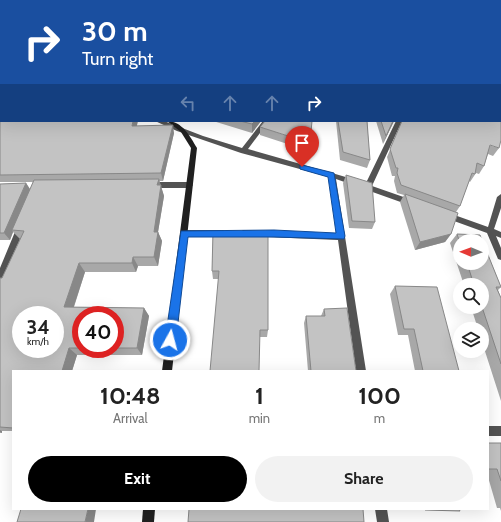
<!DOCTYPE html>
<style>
:root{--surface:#fff;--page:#f2f2f2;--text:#222;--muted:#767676;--accent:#000}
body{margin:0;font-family:Cabin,sans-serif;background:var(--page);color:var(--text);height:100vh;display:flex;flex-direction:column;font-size:15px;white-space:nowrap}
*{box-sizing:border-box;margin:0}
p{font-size:13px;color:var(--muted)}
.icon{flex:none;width:22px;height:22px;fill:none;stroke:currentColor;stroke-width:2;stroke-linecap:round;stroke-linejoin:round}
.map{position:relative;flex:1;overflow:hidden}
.side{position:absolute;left:12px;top:370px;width:477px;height:140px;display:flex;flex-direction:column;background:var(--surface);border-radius:0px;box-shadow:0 4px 16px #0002}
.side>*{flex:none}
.hud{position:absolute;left:0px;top:0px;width:501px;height:122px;box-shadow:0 4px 16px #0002;background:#1a4fa0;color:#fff;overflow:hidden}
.needle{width:26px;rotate:271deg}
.tools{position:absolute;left:453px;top:234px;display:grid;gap:8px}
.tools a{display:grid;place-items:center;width:36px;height:36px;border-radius:50%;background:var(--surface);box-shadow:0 4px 16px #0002;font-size:20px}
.speed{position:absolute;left:12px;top:306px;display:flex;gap:8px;font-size:20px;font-weight:700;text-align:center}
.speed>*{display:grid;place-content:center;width:52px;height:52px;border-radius:50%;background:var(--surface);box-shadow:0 4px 16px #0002;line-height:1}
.speed small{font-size:10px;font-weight:400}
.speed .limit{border:6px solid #d22;background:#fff;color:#111}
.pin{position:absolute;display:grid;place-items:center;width:34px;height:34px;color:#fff;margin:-41px -17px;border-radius:50% 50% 50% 0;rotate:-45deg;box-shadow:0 0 4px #0007}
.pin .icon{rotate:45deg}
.me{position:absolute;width:44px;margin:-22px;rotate:7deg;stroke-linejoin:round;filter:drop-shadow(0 0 3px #0008)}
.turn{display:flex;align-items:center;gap:14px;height:84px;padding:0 16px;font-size:18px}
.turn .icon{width:52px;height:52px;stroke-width:2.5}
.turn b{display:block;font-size:28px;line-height:34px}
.lanes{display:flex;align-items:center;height:38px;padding:0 16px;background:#0003;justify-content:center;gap:20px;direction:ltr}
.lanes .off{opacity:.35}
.eta{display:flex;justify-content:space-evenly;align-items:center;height:68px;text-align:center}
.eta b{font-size:24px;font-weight:800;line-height:28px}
.primary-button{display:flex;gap:8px;margin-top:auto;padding:8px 16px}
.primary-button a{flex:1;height:46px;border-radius:24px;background:var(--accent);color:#fff;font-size:16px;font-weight:800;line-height:46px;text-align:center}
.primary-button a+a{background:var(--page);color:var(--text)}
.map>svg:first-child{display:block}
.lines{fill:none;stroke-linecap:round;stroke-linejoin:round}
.street{fill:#535353;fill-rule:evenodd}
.secondary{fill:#202020;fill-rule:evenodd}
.wall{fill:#a8a8a8;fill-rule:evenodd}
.shaded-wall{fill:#888}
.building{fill:#c3c3c3;stroke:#888;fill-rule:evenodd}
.route{fill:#1a73e8;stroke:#114b97}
</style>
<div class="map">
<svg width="501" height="522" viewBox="0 0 501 522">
<rect width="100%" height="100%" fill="#fff"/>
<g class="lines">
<!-- street -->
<g class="street">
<rect x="0" y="55" width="1" height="4"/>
<path d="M155,121H164L203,136L242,148L263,121H269L248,149L332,173L366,183L396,121H402L372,186L415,201L416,203L415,205H409L336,179L366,371H356L338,240L243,236L239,233L243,230L337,234L329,177L241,153L177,131Z"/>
<path d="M151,182H190L193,185L190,188H151L148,185Z"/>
<path d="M501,194V208L494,229L501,232V238L496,236L501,248V260L498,259L487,233L443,217L442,215L446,212L488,227L497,197Z"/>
<path d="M21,224L25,227L4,278L3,281L0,282V268L17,227Z"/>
<path d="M184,230H223L227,233L223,236H184L180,233Z"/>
<rect x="488" y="426" width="13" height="10"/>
<path d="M375,509H387L389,522H377Z"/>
</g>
<!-- secondary -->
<g class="secondary">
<path d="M167,121C182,121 190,136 197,148L172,371H162L191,148L181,132Z"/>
<path d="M143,509H155L154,522H142Z"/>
</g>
</g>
<!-- wall -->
<g class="wall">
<path d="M0,0H501V69H500V1H1V8H0Z"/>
<path d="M0,96L1,121L136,126L174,133L163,181H159L164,196L158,232L162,241L158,266H138L136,272H85L74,307L144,308L149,316L142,355H77L72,371H13V431H2V433H0V278H2L20,239L13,232L10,240H0V184L26,183L30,189L33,182H0ZM81,315H115V349H81Z"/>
<path d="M213,121H261L252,133Z"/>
<path d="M336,121H367L370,160L367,168L340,160Z"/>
<path d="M376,121H394L383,144Z"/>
<path d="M402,121L499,148L493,156L488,154L484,166L479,174L476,173L470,182L469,181L460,206L456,212L451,234L445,242L415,250L400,202L404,195L397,193L394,181L395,176H392L387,157Z"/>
<path d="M260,127L310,143L309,151L260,135Z"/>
<path d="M346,175L375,222L372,229L349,228L343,183Z"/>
<path d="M213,232L268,330L267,337H260L218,279H213L212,271Z"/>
<path d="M457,234L480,235L501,287L498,290L501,298V401L482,342V329H478L471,307H482V285H464L450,243ZM460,241H482V263H460Z"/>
<path d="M395,286L459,371H415L408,335H398L390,294Z"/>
<path d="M324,309L356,371H308L304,323L306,316H321Z"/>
<path d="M488,443H501V511L500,508H497L488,477Z"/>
<path d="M417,509H459L425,510H417Z"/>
</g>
<!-- shaded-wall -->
<g class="shaded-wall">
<path d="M133,121H138L135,134L132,126Z"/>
<path d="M255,121H261L252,133V124Z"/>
<path d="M393,121H394L383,144L386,136Z"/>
<path d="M173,125L174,133L163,181L161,173Z"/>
<path d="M159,179L164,196L158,232L162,241L158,266L154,257V232L157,185Z"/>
<path d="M26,183L31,191L12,230L13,232L10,240L4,233Z"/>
<path d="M451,234L445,242L415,250L420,242Z"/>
<path d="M133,257L138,266L136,272L132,263Z"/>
<path d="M79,263L85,272L71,315L64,307Z"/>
<path d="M144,308L149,316L142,355L137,348Z"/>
<path d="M69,348L77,355L72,371H62Z"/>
<path d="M0,430L2,431V433L0,432Z"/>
<path d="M88,509H96L94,522H85Z"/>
</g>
<!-- building -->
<g class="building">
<path d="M0,0H501V60L500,59V1H1V2L0,1Z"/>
<path d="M0,96H1V121H133L132,126L173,125L161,173L0,175Z"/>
<path d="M500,107H501V140L499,148L490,145L484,166L477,163L475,174L472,173L460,206L401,185L397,173L398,168H396L390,149L402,121H500Z"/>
<path d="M240,121H255L252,124Z"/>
<path d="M265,121H312L310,143L260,127Z"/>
<path d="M338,121H367L370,160L343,152Z"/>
<path d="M381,121H393L386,136Z"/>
<path d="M346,175L372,183L375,222L352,221Z"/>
<path d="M159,179L157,185H161L154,232H158L154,257H133L132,263H79L64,307L144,308L137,348H115V315H81V348H69L62,371H13V428L0,427V278H2L24,231L12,230L34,180ZM21,315H55V349H21Z"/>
<path d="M26,183L4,233H0V184Z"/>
<path d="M405,194L458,213L451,234L420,242Z"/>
<path d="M213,232L268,234V330H260L259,371H210L219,271H212Z"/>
<path d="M457,234L480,235L501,287H496L501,298V364L482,307V285H474L467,263H482V241H460V243Z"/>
<path d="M395,286L437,287L459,371H423L414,329H404Z"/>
<path d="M347,308L356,371H311L306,316H325L324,309Z"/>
<path d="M488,443H501V481L497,469H488Z"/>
<path d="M21,509H88L85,522H17Z"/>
<path d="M189,509H363L364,522H188Z"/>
<path d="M425,509H459L460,511L425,510Z"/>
</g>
<!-- route -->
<path class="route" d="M300,165H302L334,173L345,236L344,239L274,237H188L176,340L174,344L170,345L167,344L165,340L181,231L274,230L336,233L328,177L300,169Z"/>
</svg>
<div class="tools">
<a><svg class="needle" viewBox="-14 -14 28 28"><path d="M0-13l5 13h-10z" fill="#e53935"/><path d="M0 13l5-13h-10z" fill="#767676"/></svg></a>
<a><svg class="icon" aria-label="search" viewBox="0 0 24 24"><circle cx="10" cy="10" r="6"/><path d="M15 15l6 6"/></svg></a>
<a><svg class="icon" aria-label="layers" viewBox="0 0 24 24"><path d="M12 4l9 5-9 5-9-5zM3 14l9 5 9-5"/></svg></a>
</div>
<div class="speed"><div>34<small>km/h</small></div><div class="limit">40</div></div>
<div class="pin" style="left:302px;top:167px;background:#d93025"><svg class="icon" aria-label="arrive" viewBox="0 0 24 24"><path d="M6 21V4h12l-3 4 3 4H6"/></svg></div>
<svg class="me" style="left:170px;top:340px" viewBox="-20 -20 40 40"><circle r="17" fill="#1a73e8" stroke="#fff" stroke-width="3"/><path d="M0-11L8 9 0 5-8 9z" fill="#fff"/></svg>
<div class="hud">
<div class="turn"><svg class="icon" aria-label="right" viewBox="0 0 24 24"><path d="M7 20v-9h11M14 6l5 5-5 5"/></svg><div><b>30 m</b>Turn right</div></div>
<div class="lanes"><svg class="icon off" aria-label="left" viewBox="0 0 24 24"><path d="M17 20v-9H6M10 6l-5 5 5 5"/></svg><svg class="icon off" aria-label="ahead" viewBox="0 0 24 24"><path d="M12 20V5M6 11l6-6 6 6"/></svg><svg class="icon off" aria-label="ahead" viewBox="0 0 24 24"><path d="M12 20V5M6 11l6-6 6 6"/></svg><svg class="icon" aria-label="right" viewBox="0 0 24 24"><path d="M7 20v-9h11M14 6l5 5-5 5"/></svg></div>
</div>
<section class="side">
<div class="eta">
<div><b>10:48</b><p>Arrival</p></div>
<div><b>1</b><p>min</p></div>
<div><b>100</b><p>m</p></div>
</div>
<div class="primary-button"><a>Exit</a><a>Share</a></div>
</section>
</div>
